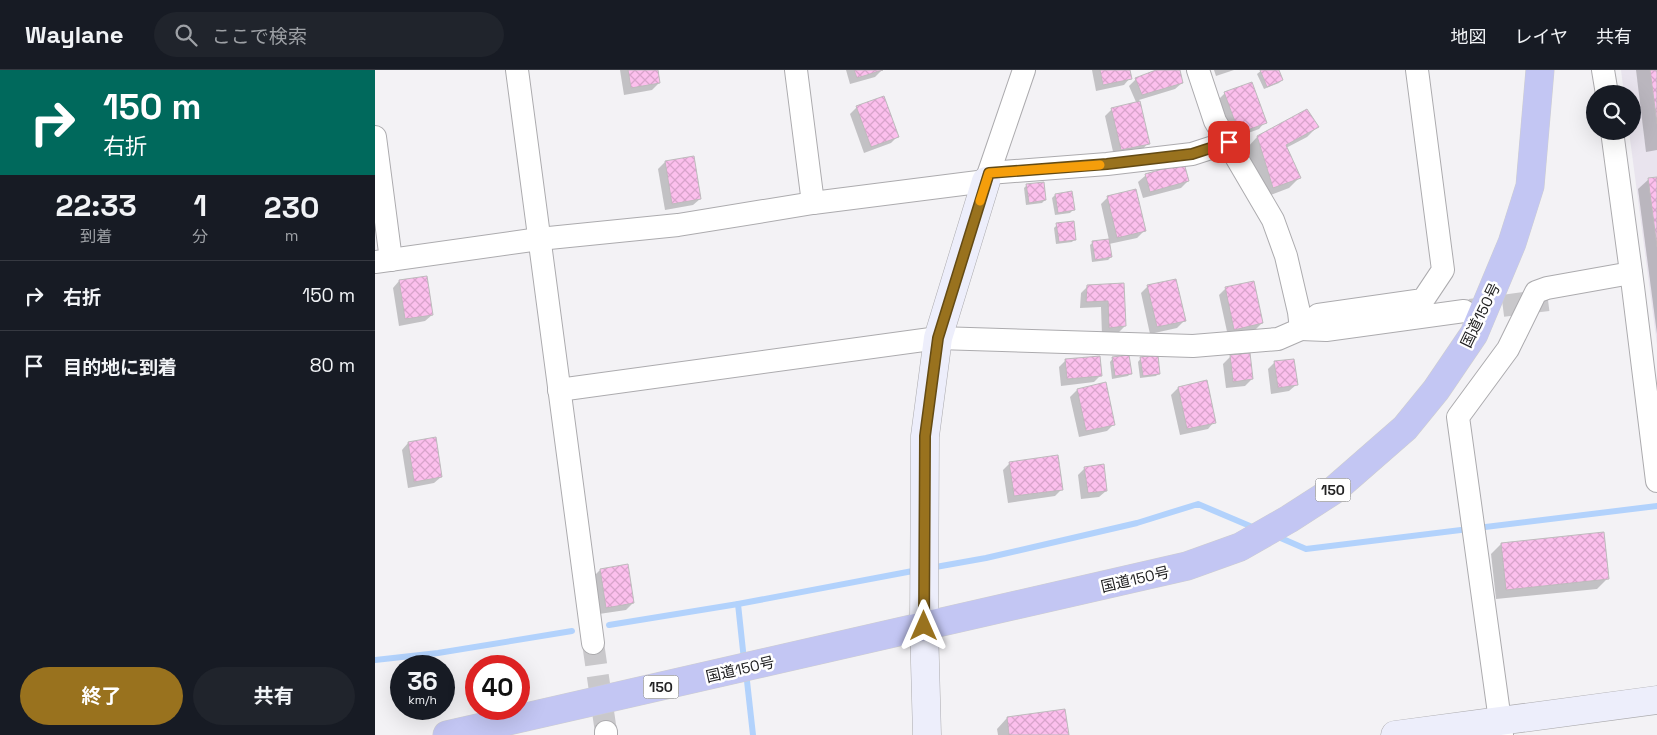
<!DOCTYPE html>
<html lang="ja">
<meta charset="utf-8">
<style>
:root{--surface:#171b24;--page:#20242c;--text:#f1f3f6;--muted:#9ea1a6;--line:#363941;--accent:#99721e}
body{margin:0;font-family:"Space Grotesk","Noto Sans JP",sans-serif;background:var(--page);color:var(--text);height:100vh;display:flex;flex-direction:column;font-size:19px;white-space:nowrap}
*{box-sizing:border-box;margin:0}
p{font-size:16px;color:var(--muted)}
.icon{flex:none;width:28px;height:28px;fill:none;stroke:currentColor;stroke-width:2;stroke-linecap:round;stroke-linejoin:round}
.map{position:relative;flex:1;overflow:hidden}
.side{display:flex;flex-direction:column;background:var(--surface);width:375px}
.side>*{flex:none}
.guide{background:#00695c;color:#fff;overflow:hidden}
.tools{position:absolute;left:1211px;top:15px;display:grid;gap:10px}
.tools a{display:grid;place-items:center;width:55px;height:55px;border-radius:50%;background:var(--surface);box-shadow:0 5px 20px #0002;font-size:25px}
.speed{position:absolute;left:15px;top:585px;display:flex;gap:10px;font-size:25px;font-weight:700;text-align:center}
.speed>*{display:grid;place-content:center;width:65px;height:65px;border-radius:50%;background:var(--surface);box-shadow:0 5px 20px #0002;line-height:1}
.speed small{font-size:12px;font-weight:400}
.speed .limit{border:8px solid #d22;background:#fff;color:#111}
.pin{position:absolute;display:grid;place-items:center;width:42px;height:42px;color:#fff;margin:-21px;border-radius:10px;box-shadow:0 2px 8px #0006}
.me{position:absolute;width:55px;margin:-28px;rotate:0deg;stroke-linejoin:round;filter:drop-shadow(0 0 4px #0008)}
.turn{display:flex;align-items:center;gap:18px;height:105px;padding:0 20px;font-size:22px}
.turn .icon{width:65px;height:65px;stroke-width:2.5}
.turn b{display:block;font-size:35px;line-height:42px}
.eta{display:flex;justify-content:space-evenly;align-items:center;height:85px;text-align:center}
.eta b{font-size:30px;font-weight:700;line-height:35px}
.button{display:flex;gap:10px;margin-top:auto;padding:10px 20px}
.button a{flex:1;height:58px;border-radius:30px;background:var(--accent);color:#fff;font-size:20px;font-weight:700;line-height:58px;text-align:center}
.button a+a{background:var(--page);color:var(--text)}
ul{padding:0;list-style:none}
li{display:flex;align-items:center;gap:15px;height:70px;padding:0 20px;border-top:1px solid var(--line)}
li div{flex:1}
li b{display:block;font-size:19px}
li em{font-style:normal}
header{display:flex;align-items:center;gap:30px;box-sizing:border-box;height:70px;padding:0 25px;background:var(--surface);border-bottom:1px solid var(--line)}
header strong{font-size:24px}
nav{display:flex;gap:28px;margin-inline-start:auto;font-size:18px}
.search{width:350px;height:45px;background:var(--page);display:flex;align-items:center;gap:12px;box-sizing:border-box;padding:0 18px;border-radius:28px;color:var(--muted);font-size:19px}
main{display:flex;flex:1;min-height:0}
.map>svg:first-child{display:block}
.built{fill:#e9e4ee}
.shadow{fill:#0003}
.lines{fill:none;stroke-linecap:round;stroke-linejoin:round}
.stream{stroke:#b2d2fc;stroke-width:6}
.building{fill:url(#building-cross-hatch);stroke:#bebbbd}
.street-tunnel{stroke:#c9c8cb;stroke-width:22;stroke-dasharray:22 11;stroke-linecap:butt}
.street-casing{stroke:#acabae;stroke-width:24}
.secondary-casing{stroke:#acabae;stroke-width:29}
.highway-casing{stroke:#cececf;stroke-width:29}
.street{stroke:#fff;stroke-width:22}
.secondary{stroke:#edeefb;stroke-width:28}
.highway{stroke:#c3c6f3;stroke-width:28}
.route-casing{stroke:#634a14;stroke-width:12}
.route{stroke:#99721e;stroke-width:9}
.slow{stroke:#f59e0b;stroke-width:9}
.labels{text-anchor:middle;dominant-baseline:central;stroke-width:5;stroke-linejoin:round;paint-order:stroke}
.shield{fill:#fff;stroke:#646465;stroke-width:1}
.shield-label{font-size:14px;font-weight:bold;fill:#222223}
.street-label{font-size:15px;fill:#222223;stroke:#fff}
</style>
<header>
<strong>Waylane</strong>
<div class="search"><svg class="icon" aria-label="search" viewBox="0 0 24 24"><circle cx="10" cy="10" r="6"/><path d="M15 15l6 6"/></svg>ここで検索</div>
<nav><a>地図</a><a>レイヤ</a><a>共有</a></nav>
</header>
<main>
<section class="side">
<div class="guide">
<div class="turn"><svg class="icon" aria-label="right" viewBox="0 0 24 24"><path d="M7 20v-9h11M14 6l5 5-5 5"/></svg><div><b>150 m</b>右折</div></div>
</div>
<div class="eta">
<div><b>22:33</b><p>到着</p></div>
<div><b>1</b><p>分</p></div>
<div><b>230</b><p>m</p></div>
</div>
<ul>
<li><svg class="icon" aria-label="right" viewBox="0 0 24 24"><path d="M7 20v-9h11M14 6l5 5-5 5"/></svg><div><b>右折</b></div><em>150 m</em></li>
<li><svg class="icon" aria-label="arrive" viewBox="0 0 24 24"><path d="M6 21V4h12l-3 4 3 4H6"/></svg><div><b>目的地に到着</b></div><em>80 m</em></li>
</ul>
<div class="button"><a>終了</a><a>共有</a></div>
</section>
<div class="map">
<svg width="1282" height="665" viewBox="0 0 1282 665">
<defs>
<pattern id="building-cross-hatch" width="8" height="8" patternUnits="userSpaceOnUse" patternTransform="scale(1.25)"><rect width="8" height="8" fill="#fcbfed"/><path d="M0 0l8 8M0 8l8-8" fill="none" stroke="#d8a4cb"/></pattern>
</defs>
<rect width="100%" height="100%" fill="#f3f2f5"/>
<!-- built -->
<path class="built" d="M1246,0H1282V275L1254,61H1258V24H1249Z"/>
<!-- shadow -->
<g class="shadow">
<path d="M245,0H282L284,13L277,20L249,25Z"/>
<path d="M471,0H507L500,7L475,14Z"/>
<path d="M717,0H754L755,8L749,15L721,21Z"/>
<path d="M784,0H804L807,13L800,19L764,30L773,73L767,80L739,86L730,46L737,39L761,32L754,16L761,9Z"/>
<path d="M839,0H859L841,6Z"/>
<path d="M903,0L907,10L904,13L889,19L882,4L887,0Z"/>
<path d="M1261,0H1282V80L1271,82Z"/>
<path d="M850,23L890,52L884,59L857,69L843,30Z"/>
<path d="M482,37L523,66L516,73L489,83L475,44Z"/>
<path d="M932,41L942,57L932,67L911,78L924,108L914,118L888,128L872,78L882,67Z"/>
<path d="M318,88L325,129L318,135L290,140L283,99L290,92Z"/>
<path d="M809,95L813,111L806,118L768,128L763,112L770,106Z"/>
<path d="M1282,108V264L1263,119L1274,109Z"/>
<path d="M652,115L670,130L667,133L651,135L649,118Z"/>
<path d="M680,125L699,139L695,143L680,145L677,128Z"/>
<path d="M733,127L769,161L762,168L734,174L736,187L733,190L717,192L715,175L718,172L734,170L726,134Z"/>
<path d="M682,155L700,169L697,172L681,174L679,158Z"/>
<path d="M24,211L57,245L50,251L24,256L18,218Z"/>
<path d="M748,214L750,256L743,263L727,265L726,237L705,238L706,223L713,216Z"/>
<path d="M773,216L809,251L802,258L775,264L766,223Z"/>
<path d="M851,218L887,253L880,260L853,266L844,225Z"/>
<path d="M855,287L877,309L870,316L851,318L848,294Z"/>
<path d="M738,288L756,303L753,306L737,309L735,292Z"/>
<path d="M766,288L784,303L781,306L765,308L763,292Z"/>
<path d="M690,291L726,305L719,312L686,316L684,297Z"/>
<path d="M900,292L921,315L914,321L896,324L893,299Z"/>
<path d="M831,312L839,352L833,359L805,365L796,325L803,318Z"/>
<path d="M730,314L739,354L732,361L704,367L695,327L702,320Z"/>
<path d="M33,373L66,407L59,413L33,418L27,380Z"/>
<path d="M635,393L687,419L680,426L633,433L628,400Z"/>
<path d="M710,398L731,421L724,427L706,429L703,405Z"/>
<path d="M1126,474L1233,508L1222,519L1121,529L1116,484Z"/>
<path d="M225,500L258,533L251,540L224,544L218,507Z"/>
<path d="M632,648L693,665H623L622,659Z"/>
</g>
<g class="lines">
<!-- stream -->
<g class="stream">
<path d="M901,466L931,479L1282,436"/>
<path d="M555,498L611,488L762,453L823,434L882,459"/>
<path d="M363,534L369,590"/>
<path d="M234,555L363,534L543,500"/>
<path d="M0,590L63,583L197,561"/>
<path d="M371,602L378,665"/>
</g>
</g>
<!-- building -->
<g class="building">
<path d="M253,0H283L285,13L256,18Z"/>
<path d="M479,0H508L482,8Z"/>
<path d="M725,0H755L757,9L728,15Z"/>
<path d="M781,0H805L808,13L767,25L760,8Z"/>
<path d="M885,0H904L908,10L892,17Z"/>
<path d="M1275,0H1282V54Z"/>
<path d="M877,12L892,53L864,63L849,22Z"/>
<path d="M509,26L524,67L496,77L481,36Z"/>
<path d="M765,31L775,74L746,80L736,38Z"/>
<path d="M932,39L944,57L911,75L926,108L898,118L882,66Z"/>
<path d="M319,86L326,129L297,134L290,91Z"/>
<path d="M809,93L814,111L775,122L770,104Z"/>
<path d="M1282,107V177L1273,108Z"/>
<path d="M669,112L671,130L654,133L651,114Z"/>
<path d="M761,119L771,161L742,168L732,126Z"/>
<path d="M697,121L700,140L683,143L680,124Z"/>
<path d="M699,151L701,170L684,172L681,153Z"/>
<path d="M734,169L737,187L720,190L717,171Z"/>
<path d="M52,206L58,245L30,249L24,210Z"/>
<path d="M801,209L811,251L782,257L772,215Z"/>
<path d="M879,211L888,253L859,260L850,217Z"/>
<path d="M749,213L751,256L734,258L733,231L711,232L712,215Z"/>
<path d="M875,283L878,309L858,312L855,285Z"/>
<path d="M754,285L757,304L740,306L737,287Z"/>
<path d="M783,285L785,304L768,306L765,287Z"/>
<path d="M725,286L727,306L692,309L690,289Z"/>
<path d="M919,289L923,315L903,318L899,291Z"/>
<path d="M832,310L841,353L812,359L803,317Z"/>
<path d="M731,312L740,355L711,361L702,319Z"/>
<path d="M61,367L67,407L39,412L33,372Z"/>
<path d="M683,385L688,420L639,426L634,392Z"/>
<path d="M729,394L732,421L713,423L709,397Z"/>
<path d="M1229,462L1234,509L1131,520L1126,473Z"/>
<path d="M253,494L259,533L231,538L225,499Z"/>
<path d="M690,639L694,665H634L632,647Z"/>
</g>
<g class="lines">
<!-- street-tunnel -->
<g class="street-tunnel">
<path d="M1095,240L1173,230"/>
<path d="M218,573L231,662"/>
</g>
<!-- street casing -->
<g class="street-casing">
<g id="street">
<path d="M142,0L218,573"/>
<path d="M421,0L438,133"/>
<path d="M823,0L840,51L898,150L911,186L924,242L926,259"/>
<path d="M1228,0L1232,24"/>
<path d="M1237,61L1258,217L1282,411"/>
<path d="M0,67L16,190"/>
<path d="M614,103L732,94L817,84L854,72"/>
<path d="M0,192L164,169L303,155L438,133L611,111L649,0"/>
<path d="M926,259L951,260L1089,241"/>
<path d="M184,320L563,268L818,276L903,269L926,259L943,245L1048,230L1068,200L1042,0"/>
<path d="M231,662V665"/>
<path d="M1127,665L1083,347L1133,279L1161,222L1172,218L1256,203"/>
</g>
</g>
<!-- secondary casing -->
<g class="secondary-casing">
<g id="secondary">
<path d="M552,665L549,556L550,366L563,268L611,111"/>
<path d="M1020,665L1282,630"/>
</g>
</g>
<!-- highway casing -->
<g class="highway-casing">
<path id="highway" d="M72,665L812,496L865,477L914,449L959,420L1030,358L1061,320L1099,264L1137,173L1155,116L1165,0"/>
</g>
<!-- street -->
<use href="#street" class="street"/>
<!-- secondary -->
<use href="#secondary" class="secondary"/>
<!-- highway -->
<use href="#highway" class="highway"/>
</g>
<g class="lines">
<!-- route casing -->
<g class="route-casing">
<path id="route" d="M549,556L550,366L563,268L614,103L732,94L817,84L854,72"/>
</g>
<!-- route -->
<use href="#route" class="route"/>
<!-- slow -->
<path class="slow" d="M605,131L614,103L725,95"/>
</g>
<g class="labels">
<!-- shield labels -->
<g class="shield">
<rect x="940.5" y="408.5" width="35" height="23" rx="4"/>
<rect x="268.5" y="605.5" width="35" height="23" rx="4"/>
</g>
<g class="shield-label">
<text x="958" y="420">150</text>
<text x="286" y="617">150</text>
</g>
<!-- street labels -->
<g class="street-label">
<text transform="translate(1105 245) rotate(-64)">国道150号</text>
<text transform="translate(760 509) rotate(-13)">国道150号</text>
<text transform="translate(365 599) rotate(-13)">国道150号</text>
</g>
</g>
</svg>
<div class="tools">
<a><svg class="icon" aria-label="search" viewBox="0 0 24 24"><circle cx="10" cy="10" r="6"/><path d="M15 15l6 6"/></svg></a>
</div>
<div class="speed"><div>36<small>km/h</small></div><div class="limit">40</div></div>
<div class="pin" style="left:854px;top:72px;background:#d93025"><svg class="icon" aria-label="arrive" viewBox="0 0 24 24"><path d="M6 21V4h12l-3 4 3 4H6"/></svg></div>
<svg class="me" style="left:549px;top:556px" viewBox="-20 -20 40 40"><path d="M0-17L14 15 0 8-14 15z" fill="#99721e" stroke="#fff" stroke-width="4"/></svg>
</div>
</main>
